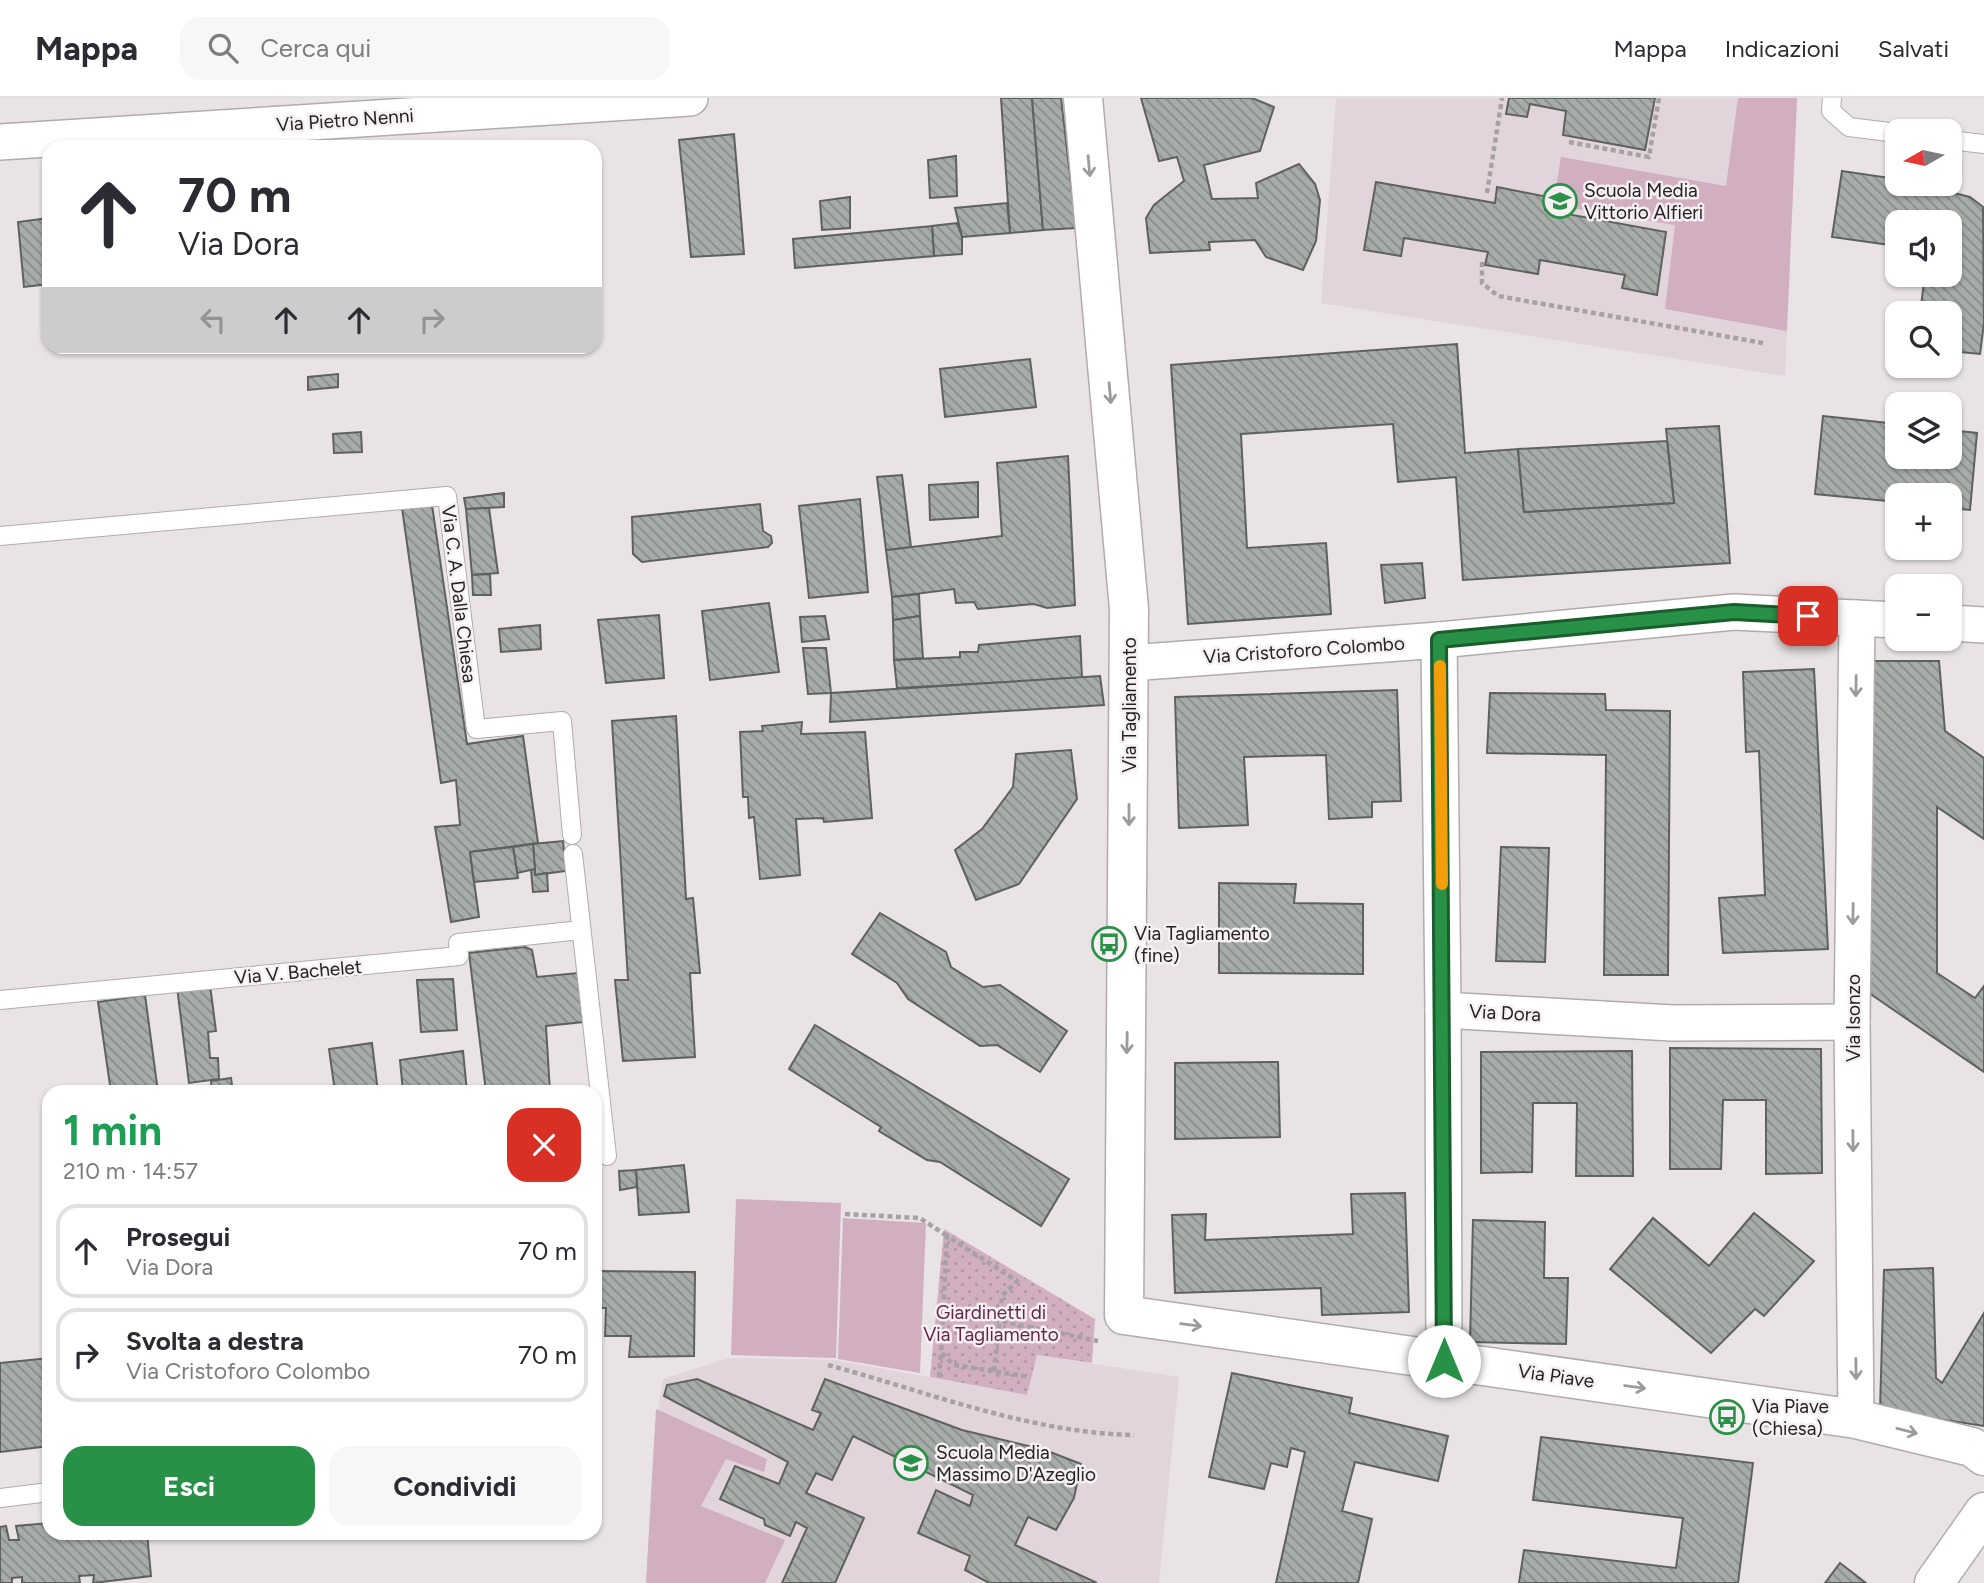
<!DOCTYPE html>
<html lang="it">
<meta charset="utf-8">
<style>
:root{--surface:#fff;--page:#f7f7f7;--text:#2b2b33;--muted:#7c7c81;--line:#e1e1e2;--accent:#289147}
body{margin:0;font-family:Figtree,sans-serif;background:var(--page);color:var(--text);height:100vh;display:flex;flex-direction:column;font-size:26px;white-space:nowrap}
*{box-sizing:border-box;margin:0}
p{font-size:23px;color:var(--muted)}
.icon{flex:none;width:38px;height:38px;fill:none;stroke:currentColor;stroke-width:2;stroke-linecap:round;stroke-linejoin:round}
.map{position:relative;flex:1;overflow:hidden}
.sheet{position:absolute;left:42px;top:987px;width:560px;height:455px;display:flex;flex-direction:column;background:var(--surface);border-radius:21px;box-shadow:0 2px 5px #0004}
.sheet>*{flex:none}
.hud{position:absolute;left:42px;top:42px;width:560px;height:214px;border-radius:21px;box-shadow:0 2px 5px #0004;background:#fff;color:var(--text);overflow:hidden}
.needle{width:46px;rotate:261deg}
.fabs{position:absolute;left:1885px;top:21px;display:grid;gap:14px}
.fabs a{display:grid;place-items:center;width:77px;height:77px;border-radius:14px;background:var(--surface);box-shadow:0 2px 5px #0004;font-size:35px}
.pin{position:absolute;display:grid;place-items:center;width:60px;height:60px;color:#fff;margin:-30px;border-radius:14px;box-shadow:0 4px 10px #0006}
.me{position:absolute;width:77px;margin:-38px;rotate:0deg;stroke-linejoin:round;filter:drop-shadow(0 0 5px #0008)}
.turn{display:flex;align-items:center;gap:24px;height:147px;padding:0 21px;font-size:32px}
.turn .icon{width:91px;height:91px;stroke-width:2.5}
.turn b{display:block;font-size:49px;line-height:60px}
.lanes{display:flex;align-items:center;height:66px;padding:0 21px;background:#0003;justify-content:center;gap:35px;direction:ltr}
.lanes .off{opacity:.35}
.round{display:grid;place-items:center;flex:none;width:74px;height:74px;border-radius:21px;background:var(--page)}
.summary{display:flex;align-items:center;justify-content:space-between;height:119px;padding:0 21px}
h1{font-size:42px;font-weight:700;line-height:52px;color:#1e9e55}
.action{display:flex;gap:14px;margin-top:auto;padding:14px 21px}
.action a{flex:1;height:80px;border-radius:21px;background:var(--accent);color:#fff;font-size:28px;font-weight:700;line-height:80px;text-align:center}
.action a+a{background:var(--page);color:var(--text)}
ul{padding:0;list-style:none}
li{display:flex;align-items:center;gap:21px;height:94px;margin:0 14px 10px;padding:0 7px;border:4px solid var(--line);border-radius:21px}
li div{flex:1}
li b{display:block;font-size:26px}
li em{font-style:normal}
header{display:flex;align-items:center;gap:42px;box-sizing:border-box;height:98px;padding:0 35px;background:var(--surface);border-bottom:2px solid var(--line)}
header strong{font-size:33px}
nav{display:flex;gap:38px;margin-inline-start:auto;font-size:24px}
.search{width:490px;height:63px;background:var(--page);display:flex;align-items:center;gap:18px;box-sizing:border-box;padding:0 24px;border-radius:21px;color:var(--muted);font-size:26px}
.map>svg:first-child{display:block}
.built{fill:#e2d4db}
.grass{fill:#d1afc0}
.park{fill:url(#park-dots)}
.building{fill:url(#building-back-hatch);stroke:#5e625f;stroke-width:2}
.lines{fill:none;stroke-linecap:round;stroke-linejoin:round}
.service-casing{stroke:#b1abae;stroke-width:20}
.minor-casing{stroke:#b1abae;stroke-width:38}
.secondary-casing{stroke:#b1abae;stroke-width:41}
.path{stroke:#a6a2a4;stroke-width:4.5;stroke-dasharray:5 3.5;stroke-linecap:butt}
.service{stroke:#fff;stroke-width:18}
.minor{stroke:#fff;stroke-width:35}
.secondary{stroke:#fff;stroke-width:38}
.oneway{stroke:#9c9b9b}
.route-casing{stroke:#1a5e2e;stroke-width:18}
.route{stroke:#289147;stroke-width:12}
.slow{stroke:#f59e0b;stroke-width:12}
.labels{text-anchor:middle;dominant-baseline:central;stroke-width:5;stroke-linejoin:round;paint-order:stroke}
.street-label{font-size:19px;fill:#232121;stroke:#f6f0f3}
.poi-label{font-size:19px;fill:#232121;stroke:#f6f0f3;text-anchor:start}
.park-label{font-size:19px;fill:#632649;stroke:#f6f0f3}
</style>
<header>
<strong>Mappa</strong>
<div class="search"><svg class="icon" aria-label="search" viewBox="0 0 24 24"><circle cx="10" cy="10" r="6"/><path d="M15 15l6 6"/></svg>Cerca qui</div>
<nav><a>Mappa</a><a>Indicazioni</a><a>Salvati</a></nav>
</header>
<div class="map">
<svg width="1984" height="1485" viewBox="0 0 1984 1485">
<defs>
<pattern id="park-dots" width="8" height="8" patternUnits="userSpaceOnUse" patternTransform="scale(1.75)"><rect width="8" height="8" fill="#d1afc0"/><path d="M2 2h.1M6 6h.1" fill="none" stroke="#b396a5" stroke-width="1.8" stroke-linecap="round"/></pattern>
<pattern id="building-back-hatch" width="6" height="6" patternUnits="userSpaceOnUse" patternTransform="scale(1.75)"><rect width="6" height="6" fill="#a7aca8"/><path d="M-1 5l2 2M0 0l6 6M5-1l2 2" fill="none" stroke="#888c88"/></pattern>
</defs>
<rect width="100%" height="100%" fill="#e9e3e6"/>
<!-- built -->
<g class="built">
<path d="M1336,0H1797L1785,278L1321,205Z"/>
<path d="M1037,1257L1179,1279L1159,1485H646L654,1340L663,1281L729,1260L835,1262L1027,1297Z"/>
</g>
<!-- grass -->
<g class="grass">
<path d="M1738,0H1797L1787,233L1665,211L1675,127L1553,107L1561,59L1726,88Z"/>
<path d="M736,1101L841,1105L836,1260L731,1257Z"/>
<path d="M843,1120L926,1125L920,1275L838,1261Z"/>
<path d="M656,1311L767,1361L764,1374L726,1361L701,1408L785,1442L765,1485H646Z"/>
</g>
<!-- park -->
<path class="park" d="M944,1131L1095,1221L1092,1265L1037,1257L1027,1297L930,1279Z"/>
<!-- building -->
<g class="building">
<path d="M1001,0H1032L1043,132L1010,135Z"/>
<path d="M1032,0H1061L1076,130L1043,132Z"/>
<path d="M1141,0H1252L1274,9L1260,53L1204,67L1212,101L1258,100L1256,85L1299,66L1315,86L1320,102L1316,143L1303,172L1266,159L1255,142L1209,144L1210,152L1150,155L1146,120L1154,107L1184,83L1177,59L1159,63Z"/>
<path d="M1509,0H1655L1645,52L1563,37L1566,13L1530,6L1527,19L1506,16Z"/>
<path d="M734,36L744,156L691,159L679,42Z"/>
<path d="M956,58L957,98L930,100L928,62Z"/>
<path d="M1842,73L1897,81V86L1949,88L1950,94L1970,99L1983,109L1984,225L1980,256L1950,253V215H1920L1925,177H1950V124H1897V148L1832,139Z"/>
<path d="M1376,84L1495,105L1497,89L1548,99L1545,112L1666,134L1657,197L1622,190L1625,177L1540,162L1538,176L1485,167L1488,154L1404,140L1401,158L1364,152Z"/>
<path d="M850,99V130L822,132L820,103Z"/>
<path d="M1007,105L1010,135L962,139L955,110Z"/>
<path d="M49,120V186L24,189L18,124Z"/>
<path d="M957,125L962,139V156L934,158L932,128Z"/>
<path d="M932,128L934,158L795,170L793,141Z"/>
<path d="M1457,246L1465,355L1518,351L1524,414L1674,405L1666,331L1719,328L1730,465L1463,482L1456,379L1398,384L1393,326L1241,336L1247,450L1326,445L1331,516L1188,526L1171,267Z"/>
<path d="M1030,261L1036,309L945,319L940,271Z"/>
<path d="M338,276V289L308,292V279Z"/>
<path d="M1823,318L1897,326V359H1950V332L1977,335L1970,412L1950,410V397H1897V404L1815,396Z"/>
<path d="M361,334L362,354L334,355L333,336Z"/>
<path d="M1667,343L1674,405L1524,414L1518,351Z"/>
<path d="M1068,358L1075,507L1047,510L1034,506L978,511L974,504L956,505L954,491L892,499L886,452L1002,438L997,365Z"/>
<path d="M902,377L911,449L886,452L877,379Z"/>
<path d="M978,384V419L930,422L929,387Z"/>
<path d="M504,395V409L466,411L464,400Z"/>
<path d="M860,401L868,494L809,500L799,408Z"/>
<path d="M760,406L763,433L771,438L772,445L768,449L642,464L633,456L632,419Z"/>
<path d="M432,407L467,646L523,638L538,745L470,754L479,819L451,824L435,729L460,727L456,682L441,685L402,410Z"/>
<path d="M489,410L498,475L472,477L466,411Z"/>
<path d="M1422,465L1425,500L1385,505L1381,467Z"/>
<path d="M490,476L491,497H473L472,477Z"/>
<path d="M919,496L920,518L893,522L892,499Z"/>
<path d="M769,505L779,574L710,582L702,513Z"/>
<path d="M659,517L664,580L606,585L598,522Z"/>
<path d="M825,518L829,541L802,544L800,519Z"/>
<path d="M920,518L923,560L894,562L893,522Z"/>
<path d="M540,527L541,551L501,554L499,531Z"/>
<path d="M1080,538L1082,580L897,590L894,562L960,559V554H978L979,547Z"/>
<path d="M803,550H826L831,595L808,596Z"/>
<path d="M1869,563H1939L1945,633L1984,660V741L1937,709V875L1975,900L1984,888V974L1869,895Z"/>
<path d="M1814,571L1828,851L1723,855L1719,800L1765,797L1759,653L1746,654L1743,574Z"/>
<path d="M1100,578L1104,607L830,624L831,595Z"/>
<path d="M1397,592L1401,703L1372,704V719L1329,721L1326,657L1244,659L1248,727L1179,730L1175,599Z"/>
<path d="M1490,595L1605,596L1606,612L1670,613L1668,877H1604L1606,657L1487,655Z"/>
<path d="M676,618L686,801L693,800L700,875H690L695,959L623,963L615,882H628L612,623Z"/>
<path d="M802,624L801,636L865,634L872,720L824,724L823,720L796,721L800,777L760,781L754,719L749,720L748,699H743L740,634L763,633L762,628Z"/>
<path d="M1071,652L1077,701L1019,786L976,802L955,752L982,731L1013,689L1016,656Z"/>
<path d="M563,743L566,773L535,777L533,746Z"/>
<path d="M533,746L535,771L517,775L513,749Z"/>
<path d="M513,749L518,780L474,784L470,754Z"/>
<path d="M1501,749L1549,750L1545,864L1496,863Z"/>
<path d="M535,771V777L547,775L548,793L533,794L531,772Z"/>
<path d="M1219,785L1296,786L1294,805L1363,806V876L1219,875Z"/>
<path d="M880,815L946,854L951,869L983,889L1000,887L1067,933L1040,974L997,947L980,948L908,901L897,885L852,856Z"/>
<path d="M525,849L532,852L537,879L578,875L583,924L546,928L550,994H486L469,855Z"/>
<path d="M453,881L457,932L421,934L417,882Z"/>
<path d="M210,887L216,933L208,934L210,960H218L219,981L189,985L177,889Z"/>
<path d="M145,897L158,994H111L98,904Z"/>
<path d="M815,927L1069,1081L1041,1128L940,1064L927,1062L879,1033L881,1029L789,971Z"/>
<path d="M372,945L378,994H335L329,951Z"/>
<path d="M1670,950L1821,951L1822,1075L1766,1076V1002H1723L1721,1071H1670Z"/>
<path d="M463,953L467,994H403L400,962Z"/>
<path d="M1632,953L1633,1078H1576L1577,1005H1533L1532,1074L1481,1075V954Z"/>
<path d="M1278,964L1280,1039L1175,1041V965Z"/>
<path d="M231,980L233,994H212L211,983Z"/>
<path d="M684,1067L689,1114L639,1117L636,1072Z"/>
<path d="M636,1072L637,1089L620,1092L619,1073Z"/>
<path d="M1405,1095L1409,1214L1322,1217L1321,1190L1175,1195L1172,1117L1206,1116L1205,1142L1353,1136L1351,1096Z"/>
<path d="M1754,1115L1814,1163L1764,1218L1755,1211L1711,1255L1610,1171L1653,1120L1709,1168Z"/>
<path d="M1473,1122L1545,1124L1544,1180H1568L1566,1246L1470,1244Z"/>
<path d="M1933,1170L1936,1280L1942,1285L1984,1215V1328L1880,1312L1884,1172Z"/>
<path d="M595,1173L695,1174L694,1258L629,1259L631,1238H605L606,1210H595Z"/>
<path d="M49,1260V1348L0,1354V1265Z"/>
<path d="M1232,1275L1352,1300L1349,1315L1448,1338L1438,1383L1355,1364L1342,1413L1372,1421L1358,1485H1276L1305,1354L1291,1350L1287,1369L1271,1365L1264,1391L1209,1379Z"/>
<path d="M697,1281L813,1332L821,1315L812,1312L825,1281L962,1332L1045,1352L1081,1366L1074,1400L1056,1432L1028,1419L1015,1447L1097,1485H989L965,1472L970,1458L918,1435L936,1392L970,1408L973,1397L853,1338L832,1382L816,1375L806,1395L864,1420L835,1485H782L807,1430L796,1424L790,1438L765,1427L764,1421L720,1401L735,1368L779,1386L788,1364L664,1298L667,1287Z"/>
<path d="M1541,1339L1753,1365L1738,1485H1519L1524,1452L1676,1470L1683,1420L1533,1402Z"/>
<path d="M49,1425V1435H147L151,1478L93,1485L94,1477L79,1478L80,1485H22V1479L12,1480V1485H0V1429L6,1428L9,1442H19L16,1428Z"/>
<path d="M1840,1465L1866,1485H1825Z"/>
</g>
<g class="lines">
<!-- service casing -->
<g class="service-casing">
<g id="service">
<path d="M1832,0L1831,13L1849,29L1897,35"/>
<path d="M1950,42L1984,46"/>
<path d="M0,438L447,398L476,631L562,623L572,737"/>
<path d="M573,756L607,1058"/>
<path d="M0,902L459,858L458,845L581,832"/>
<path d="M0,1400L49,1394"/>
</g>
</g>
<!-- minor casing -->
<g class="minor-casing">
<g id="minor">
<path d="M0,44L690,0"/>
<path d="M1950,525L1984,527"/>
<path d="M1439,542L1443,912L1672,925L1852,924"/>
<path d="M1130,565L1439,542L1734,514L1897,522"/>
<path d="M1443,912L1444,1263"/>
<path d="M1856,1321L1852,924L1857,520"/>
</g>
</g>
<!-- secondary casing -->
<g class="secondary-casing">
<g id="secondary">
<path d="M1083,0L1129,511L1124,1217L1856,1321L1972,1349L1984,1358"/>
<path d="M1934,1485L1984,1414"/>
</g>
</g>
<!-- path -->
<g class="path">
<path d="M1569,44L1649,59L1659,0"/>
<path d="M1487,95L1502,0"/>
<path d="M1482,164V185L1498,198L1763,245"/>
<path d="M845,1116L920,1120L947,1138"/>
<path d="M943,1219L999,1223L1098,1243"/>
<path d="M828,1267C928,1294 1030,1335 1134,1337"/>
<path d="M994,1273L1002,1198L1017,1183L947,1138L941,1254L954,1267L1030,1279"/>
<path d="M939,1279L941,1254"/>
</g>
<!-- service -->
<use href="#service" class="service"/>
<!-- minor -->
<use href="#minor" class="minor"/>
<!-- secondary -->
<use href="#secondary" class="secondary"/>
</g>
<!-- one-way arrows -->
<defs><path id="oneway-shaft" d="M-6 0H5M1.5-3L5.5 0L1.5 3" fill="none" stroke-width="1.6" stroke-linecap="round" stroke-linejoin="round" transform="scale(1.75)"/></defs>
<g class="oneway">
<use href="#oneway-shaft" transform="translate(1089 68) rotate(85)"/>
<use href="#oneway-shaft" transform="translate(1110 295) rotate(85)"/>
<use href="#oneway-shaft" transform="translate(1856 588) rotate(91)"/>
<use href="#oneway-shaft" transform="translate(1129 717) rotate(90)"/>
<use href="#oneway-shaft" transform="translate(1853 816) rotate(91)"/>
<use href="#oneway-shaft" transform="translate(1127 945) rotate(91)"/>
<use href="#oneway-shaft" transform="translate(1853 1043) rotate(89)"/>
<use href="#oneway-shaft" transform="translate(1191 1227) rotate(7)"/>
<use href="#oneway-shaft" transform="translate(1856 1271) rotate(89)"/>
<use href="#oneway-shaft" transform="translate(1635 1289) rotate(8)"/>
<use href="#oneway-shaft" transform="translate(1907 1333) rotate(14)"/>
</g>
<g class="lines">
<!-- route casing -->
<g class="route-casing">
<path id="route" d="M1444,1263L1439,542L1734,514L1808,518"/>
</g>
<!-- route -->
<use href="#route" class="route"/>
<!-- slow -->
<path class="slow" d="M1440,568L1442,786"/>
</g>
<!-- icons -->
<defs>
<g id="school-ring" transform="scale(1.75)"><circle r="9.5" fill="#f6f0f3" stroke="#289147" stroke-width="1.5"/><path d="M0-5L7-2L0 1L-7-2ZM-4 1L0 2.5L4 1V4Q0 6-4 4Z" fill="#289147"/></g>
<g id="bus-ring" transform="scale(1.75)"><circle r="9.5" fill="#f6f0f3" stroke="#289147" stroke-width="1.5"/><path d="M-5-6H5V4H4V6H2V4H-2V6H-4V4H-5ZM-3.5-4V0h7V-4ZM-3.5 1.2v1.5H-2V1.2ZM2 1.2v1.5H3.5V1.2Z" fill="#289147"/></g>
</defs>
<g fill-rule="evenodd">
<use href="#school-ring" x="1560" y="103"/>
<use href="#bus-ring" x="1109" y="846"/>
<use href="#bus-ring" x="1727" y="1319"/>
<use href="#school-ring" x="911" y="1365"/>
</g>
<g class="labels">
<!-- street labels -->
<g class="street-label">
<text transform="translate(345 22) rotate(-4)">Via Pietro Nenni</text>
<text transform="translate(459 496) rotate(83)">Via C. A. Dalla Chiesa</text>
<text transform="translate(1304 552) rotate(-4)">Via Cristoforo Colombo</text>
<text transform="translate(1129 607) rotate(-90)">Via Tagliamento</text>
<text transform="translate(298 874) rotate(-5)">Via V. Bachelet</text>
<text transform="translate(1505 915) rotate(3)">Via Dora</text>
<text transform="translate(1853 920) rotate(-90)">Via Isonzo</text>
<text transform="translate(1556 1278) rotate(8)">Via Piave</text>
</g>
<!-- poi labels -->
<g class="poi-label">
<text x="1584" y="92">Scuola Media<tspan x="1584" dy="22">Vittorio Alfieri</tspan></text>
<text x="1134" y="835">Via Tagliamento<tspan x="1134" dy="22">(fine)</tspan></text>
<text x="1752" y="1308">Via Piave<tspan x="1752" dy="22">(Chiesa)</tspan></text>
<text x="936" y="1354">Scuola Media<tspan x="936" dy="22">Massimo D'Azeglio</tspan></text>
</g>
<!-- park labels -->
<g class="park-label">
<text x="991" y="1214">Giardinetti di<tspan x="991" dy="22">Via Tagliamento</tspan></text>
</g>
</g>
</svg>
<div class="fabs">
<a><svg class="needle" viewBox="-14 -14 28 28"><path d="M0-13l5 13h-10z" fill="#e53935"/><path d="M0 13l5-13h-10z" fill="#7c7c81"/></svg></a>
<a><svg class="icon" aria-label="sound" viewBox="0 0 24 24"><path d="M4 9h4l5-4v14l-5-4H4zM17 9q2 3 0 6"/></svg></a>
<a><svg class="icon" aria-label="search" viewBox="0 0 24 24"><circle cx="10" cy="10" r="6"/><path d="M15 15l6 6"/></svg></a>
<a><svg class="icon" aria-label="layers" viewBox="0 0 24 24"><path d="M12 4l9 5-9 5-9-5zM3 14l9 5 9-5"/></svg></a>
<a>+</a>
<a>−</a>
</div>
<div class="pin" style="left:1808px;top:518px;background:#d93025"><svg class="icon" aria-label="arrive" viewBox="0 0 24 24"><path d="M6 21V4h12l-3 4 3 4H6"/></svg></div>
<svg class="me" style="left:1444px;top:1263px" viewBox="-20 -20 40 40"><circle r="19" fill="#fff"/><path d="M0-13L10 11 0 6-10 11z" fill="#289147"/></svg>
<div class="hud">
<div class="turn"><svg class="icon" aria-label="ahead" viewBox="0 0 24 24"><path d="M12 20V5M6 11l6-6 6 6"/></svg><div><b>70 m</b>Via Dora</div></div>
<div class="lanes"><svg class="icon off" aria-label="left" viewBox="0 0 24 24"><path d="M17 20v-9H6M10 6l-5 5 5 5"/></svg><svg class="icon" aria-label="ahead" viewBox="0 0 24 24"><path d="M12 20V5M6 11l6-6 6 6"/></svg><svg class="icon" aria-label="ahead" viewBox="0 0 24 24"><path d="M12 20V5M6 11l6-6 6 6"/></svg><svg class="icon off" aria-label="right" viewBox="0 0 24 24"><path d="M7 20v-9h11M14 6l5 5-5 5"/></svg></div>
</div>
<section class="sheet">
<div class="summary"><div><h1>1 min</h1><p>210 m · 14:57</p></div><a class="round" style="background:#d93025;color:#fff"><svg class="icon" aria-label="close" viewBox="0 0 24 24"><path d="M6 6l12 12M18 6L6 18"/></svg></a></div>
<ul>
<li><svg class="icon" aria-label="ahead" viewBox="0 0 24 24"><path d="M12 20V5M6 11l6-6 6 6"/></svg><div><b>Prosegui</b><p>Via Dora</p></div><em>70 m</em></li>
<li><svg class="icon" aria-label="right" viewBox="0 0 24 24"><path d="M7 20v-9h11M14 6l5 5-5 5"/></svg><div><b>Svolta a destra</b><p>Via Cristoforo Colombo</p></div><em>70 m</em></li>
</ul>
<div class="action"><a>Esci</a><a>Condividi</a></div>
</section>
</div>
